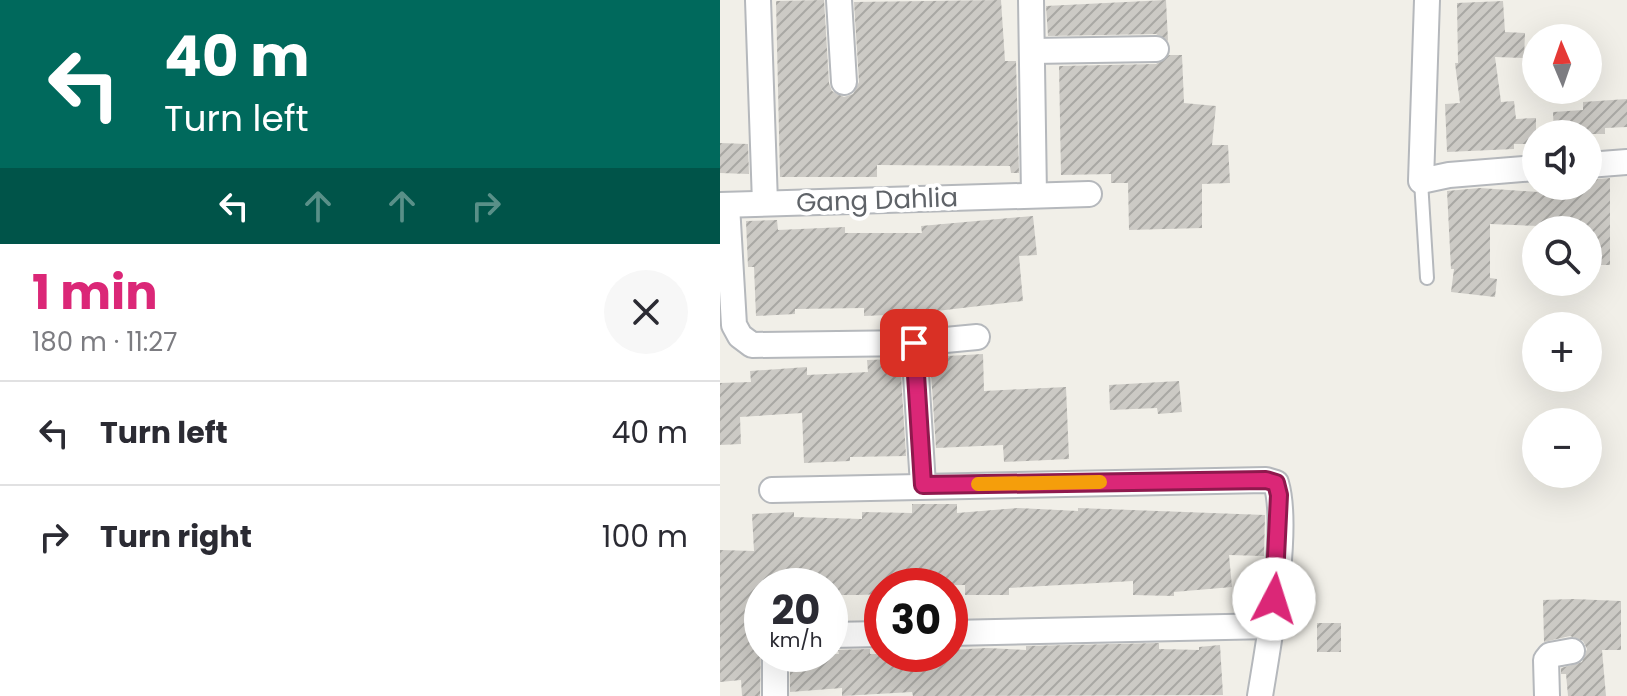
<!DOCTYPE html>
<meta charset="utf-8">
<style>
:root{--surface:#fff;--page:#f7f7f7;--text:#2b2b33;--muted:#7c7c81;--line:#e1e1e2;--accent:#db2777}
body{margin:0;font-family:Poppins,sans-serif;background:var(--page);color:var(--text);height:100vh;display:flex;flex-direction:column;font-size:30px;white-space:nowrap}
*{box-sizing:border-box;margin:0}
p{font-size:26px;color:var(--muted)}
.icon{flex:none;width:44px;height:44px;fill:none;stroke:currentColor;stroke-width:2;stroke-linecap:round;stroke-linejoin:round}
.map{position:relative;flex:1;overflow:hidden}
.panel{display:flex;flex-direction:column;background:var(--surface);width:720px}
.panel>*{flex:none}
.guide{background:#00695c;color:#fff;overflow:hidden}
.needle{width:52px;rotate:358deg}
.tools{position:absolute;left:802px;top:24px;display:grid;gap:16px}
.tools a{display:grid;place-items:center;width:80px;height:80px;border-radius:50%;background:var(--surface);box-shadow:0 8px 32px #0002;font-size:40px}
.speed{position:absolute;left:24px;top:568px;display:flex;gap:16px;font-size:40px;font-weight:700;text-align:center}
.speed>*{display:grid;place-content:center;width:104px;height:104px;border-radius:50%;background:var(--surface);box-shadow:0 8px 32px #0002;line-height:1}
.speed small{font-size:20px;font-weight:400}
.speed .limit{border:12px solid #d22;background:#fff;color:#111}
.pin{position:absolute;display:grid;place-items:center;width:68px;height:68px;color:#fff;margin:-34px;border-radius:16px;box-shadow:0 4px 12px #0006}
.me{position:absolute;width:88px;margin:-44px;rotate:5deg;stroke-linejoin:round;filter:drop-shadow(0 0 6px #0008)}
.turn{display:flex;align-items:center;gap:28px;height:168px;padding:0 32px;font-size:36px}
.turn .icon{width:104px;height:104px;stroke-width:2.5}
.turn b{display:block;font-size:56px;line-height:68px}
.lanes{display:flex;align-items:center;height:76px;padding:0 32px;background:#0003;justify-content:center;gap:40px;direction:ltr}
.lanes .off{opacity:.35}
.round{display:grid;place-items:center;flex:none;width:84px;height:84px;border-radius:42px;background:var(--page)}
.overview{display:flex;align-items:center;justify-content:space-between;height:136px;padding:0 32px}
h1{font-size:48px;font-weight:700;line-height:60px;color:var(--accent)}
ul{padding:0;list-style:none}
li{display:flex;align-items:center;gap:24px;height:104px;padding:0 32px;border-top:2px solid var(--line)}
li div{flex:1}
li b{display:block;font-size:30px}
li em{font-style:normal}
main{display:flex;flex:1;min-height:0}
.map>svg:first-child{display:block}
.building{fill:url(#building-hatch)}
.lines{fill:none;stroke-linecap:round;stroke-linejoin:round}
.lane-casing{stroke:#b5b8bc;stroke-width:16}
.street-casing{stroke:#b5b8bc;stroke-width:28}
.lane{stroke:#fff;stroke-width:12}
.street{stroke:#fff;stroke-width:24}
.route-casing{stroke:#8e194d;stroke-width:20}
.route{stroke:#db2777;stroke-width:14}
.slow{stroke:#f59e0b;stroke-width:14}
.labels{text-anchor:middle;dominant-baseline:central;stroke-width:8;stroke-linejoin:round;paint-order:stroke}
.street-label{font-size:26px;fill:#5f6368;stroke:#fff}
</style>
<main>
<section class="panel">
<div class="guide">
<div class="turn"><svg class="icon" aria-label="left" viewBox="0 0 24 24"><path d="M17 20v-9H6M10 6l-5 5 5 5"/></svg><div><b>40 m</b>Turn left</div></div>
<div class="lanes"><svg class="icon" aria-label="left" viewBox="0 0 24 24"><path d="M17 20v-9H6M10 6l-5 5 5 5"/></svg><svg class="icon off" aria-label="ahead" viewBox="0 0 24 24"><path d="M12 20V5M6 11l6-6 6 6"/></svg><svg class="icon off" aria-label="ahead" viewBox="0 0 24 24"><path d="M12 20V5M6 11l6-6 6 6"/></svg><svg class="icon off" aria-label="right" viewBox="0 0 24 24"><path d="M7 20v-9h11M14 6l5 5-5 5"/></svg></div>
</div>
<div class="overview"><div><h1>1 min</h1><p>180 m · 11:27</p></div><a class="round"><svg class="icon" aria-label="close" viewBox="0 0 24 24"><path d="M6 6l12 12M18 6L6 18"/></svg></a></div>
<ul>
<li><svg class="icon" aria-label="left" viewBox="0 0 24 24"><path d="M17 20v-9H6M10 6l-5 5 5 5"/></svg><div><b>Turn left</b></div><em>40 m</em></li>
<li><svg class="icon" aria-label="right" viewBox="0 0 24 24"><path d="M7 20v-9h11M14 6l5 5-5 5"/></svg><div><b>Turn right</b></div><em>100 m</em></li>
</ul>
</section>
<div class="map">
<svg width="907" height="696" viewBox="0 0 907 696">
<defs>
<pattern id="building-hatch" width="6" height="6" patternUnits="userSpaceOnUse" patternTransform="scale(2)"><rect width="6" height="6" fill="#cccac5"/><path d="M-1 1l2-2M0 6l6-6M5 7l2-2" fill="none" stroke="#a9a8a4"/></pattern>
</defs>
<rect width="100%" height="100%" fill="#f1efe8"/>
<!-- building -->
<g class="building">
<path d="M104,0L109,83L112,91L124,97L133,94L139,82L134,2L281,0L285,61H296L299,173H291L290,166L157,165V177H60L56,1Z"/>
<path d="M446,0L448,41L436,34L328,36L326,6Z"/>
<path d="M783,1L785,32L805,33L804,58L775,57L781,102L794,101L796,119L816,118V144H794V149L727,152L725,104L740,103L735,63H738L737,3Z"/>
<path d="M449,55H462L464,103L496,106L492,145H508L510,183L482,184V228L409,230L408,183H391V174L341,175L339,66L436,64Z"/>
<path d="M907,99V127L885,128V134H834L833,112L863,110V102Z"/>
<path d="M0,143L28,144L29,174L0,173Z"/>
<path d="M890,178V265H868V230H819V226L770,224V278L777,279L775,297L731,292L734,269H731L727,191L760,188L818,192L817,186H868V180Z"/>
<path d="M313,216L317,255L299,256L303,301L191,314L144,316V308L75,309V314L36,316L34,267H28L26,221L57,220L58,230L125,227V233H202L201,226Z"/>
<path d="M263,354L264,391L346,387L349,459L284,462L283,445L216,448L210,357Z"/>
<path d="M180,359L186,456L130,457V461L84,463L82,413L20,417L21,444L0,445V383L31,382L30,371L87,367V375L148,372L147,360Z"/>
<path d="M459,381L462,412L438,414L437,408L390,410L389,385Z"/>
<path d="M192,504H237V513L298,508L358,511V508L545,515L544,556L509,555L512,587L454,592V596L413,595V581L289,588V595H245V585L162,586V594L140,595H110V586H42L40,696H22L21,680L0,682V550L34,551L32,514L74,512V517L142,519V512L192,513Z"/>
<path d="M853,599L901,601V650H882L886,696H848L846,674H841V668L862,662L867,649L863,641L850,636L824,642L823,600Z"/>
<rect x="597" y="623" width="24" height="29"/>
<path d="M439,643V649L479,650V647L500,645L503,695L193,696L192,692L122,696V688L70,692V654H119L118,650L150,649V654H230V650L267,648L306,650V646Z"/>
</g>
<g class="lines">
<!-- lane casing -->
<g class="lane-casing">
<path id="lane" d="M701,181L707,278"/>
</g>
<!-- street casing -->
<g class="street-casing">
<g id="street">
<path d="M38,0L45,203"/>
<path d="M119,0L124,82"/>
<path d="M311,0L314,195"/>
<path d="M707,0L701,181L729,175L816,168"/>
<path d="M312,51L436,49"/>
<path d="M868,165L907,162"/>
<path d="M0,205L369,194"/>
<path d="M7,205L14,325L20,336L32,345L194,343L257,337"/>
<path d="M194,343L203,485"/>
<path d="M52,490L546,480L556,483C570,529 548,646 540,696"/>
<path d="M230,633L552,626"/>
<path d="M110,635L162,634"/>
<path d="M55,696V654"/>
<path d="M827,696L826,660L830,655L852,651"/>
</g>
</g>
<!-- lane -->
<use href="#lane" class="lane"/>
<!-- street -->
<use href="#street" class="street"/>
</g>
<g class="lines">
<!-- route casing -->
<g class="route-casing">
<path id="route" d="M194,343L203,485L546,480L556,483L559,495L554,599"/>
</g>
<!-- route -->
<use href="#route" class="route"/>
<!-- slow -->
<path class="slow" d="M258,484L380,482"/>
</g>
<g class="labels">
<!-- street labels -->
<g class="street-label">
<text transform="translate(157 200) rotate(-2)">Gang Dahlia</text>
</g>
</g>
</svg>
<div class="tools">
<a><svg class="needle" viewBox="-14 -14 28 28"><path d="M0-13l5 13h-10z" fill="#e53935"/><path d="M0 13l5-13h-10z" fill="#7c7c81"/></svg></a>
<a><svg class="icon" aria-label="sound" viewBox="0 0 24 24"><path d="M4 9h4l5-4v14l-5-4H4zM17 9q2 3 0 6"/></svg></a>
<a><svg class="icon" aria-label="search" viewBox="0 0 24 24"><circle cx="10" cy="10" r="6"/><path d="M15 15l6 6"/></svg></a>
<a>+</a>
<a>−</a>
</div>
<div class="speed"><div>20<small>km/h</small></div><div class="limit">30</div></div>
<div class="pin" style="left:194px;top:343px;background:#d93025"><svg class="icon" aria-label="arrive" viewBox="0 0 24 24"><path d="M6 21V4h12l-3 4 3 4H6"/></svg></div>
<svg class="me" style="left:554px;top:599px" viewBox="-20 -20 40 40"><circle r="19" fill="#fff"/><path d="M0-13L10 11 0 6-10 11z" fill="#db2777"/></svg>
</div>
</main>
